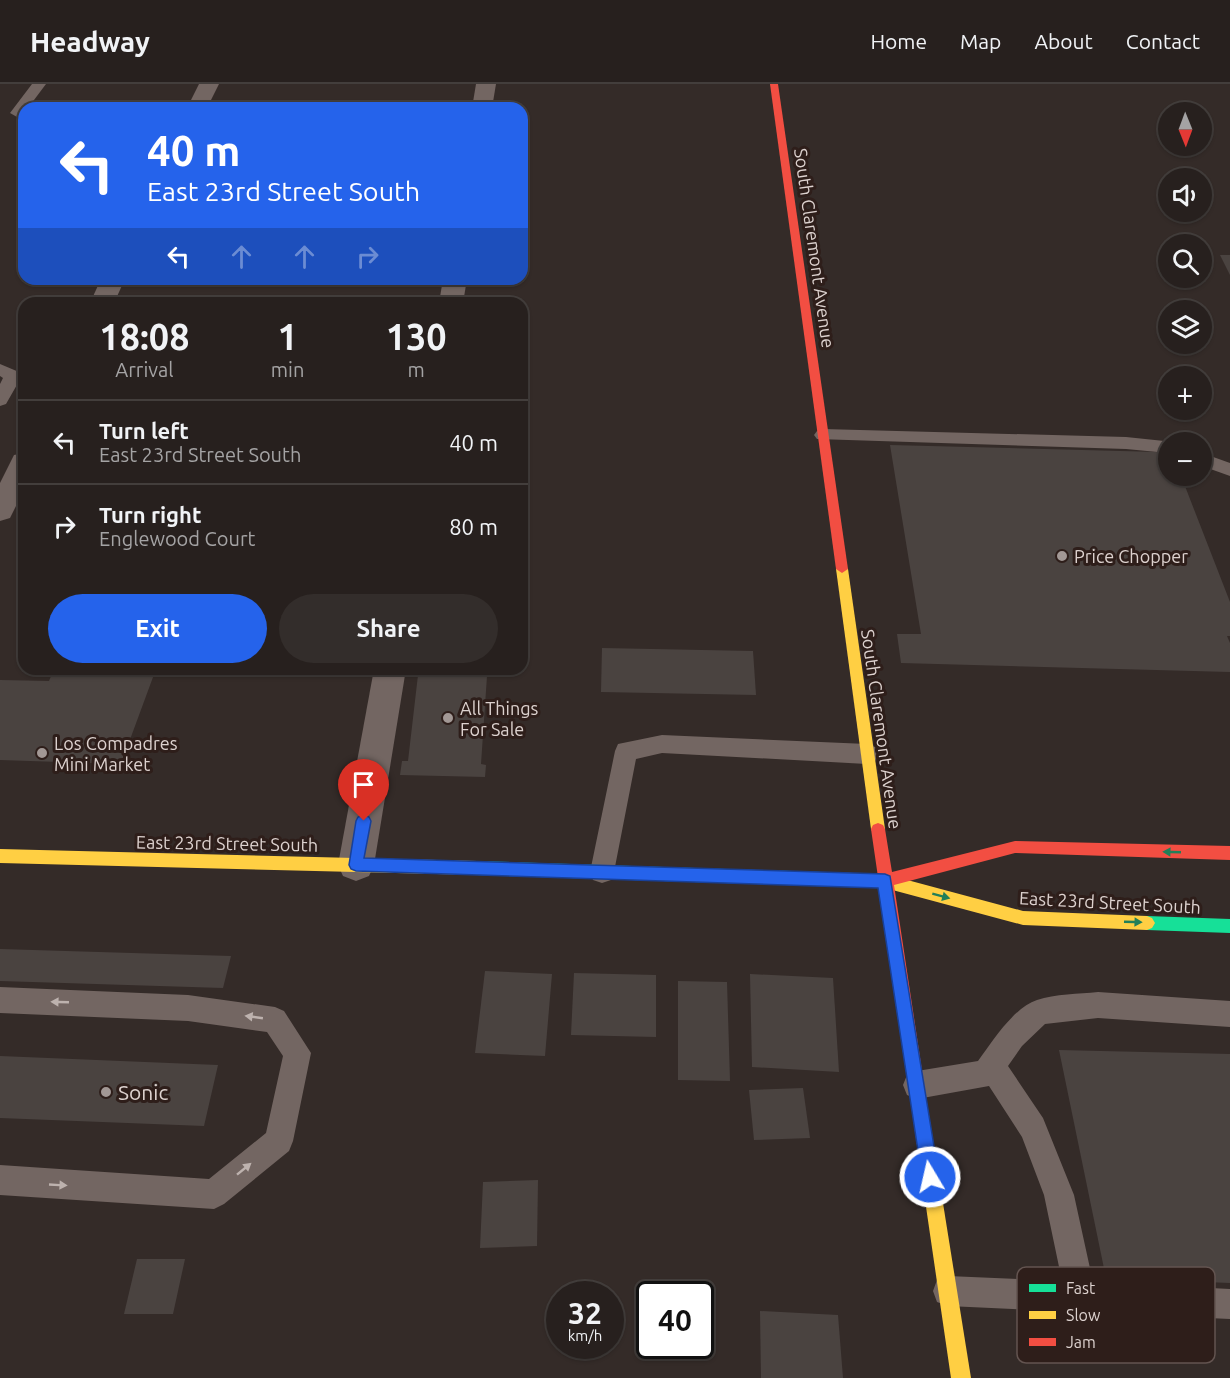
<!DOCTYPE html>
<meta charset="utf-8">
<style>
:root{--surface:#27201e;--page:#332d2b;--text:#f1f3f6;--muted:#a4a3a4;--line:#433e3c;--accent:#2563eb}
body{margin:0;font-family:Ubuntu,sans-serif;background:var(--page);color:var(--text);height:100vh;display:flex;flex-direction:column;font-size:22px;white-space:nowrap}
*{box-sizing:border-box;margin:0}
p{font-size:20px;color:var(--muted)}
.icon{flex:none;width:33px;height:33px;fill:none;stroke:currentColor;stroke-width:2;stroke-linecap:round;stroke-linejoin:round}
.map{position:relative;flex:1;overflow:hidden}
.details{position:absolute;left:18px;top:213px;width:510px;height:378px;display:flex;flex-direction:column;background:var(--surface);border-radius:18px;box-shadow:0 2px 4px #0004,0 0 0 2px var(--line)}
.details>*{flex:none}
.top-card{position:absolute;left:18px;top:18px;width:510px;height:183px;border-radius:18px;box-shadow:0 2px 4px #0004,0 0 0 2px var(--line);background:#2563eb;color:#fff;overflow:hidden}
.needle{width:39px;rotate:179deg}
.tools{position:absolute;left:1158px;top:18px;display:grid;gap:12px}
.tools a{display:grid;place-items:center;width:54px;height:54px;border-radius:50%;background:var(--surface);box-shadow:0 2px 4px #0004,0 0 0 2px var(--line);font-size:30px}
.speed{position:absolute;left:546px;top:1197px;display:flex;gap:12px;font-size:30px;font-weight:700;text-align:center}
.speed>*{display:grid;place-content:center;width:78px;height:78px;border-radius:50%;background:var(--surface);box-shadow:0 2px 4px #0004,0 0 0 2px var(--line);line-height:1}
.speed small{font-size:15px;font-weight:400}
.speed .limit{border:3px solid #111;border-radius:9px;background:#fff;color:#111}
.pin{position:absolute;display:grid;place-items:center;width:51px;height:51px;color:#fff;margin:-62px -26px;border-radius:50% 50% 50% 0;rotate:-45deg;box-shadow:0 0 6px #0007}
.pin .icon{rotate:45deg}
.me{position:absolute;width:66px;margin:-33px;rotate:351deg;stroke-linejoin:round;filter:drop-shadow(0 0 4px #0008)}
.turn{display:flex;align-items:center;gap:21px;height:126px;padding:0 30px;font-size:27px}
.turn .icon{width:78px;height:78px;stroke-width:2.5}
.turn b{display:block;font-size:42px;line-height:51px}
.lanes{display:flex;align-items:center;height:57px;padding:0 30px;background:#0003;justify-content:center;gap:30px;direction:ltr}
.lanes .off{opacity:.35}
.eta{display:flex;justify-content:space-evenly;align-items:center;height:102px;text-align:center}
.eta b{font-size:36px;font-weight:700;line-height:42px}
.cta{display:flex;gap:12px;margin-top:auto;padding:12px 30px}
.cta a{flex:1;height:69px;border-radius:36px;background:var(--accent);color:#fff;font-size:24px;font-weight:700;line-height:69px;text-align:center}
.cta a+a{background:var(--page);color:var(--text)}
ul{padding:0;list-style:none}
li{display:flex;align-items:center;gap:18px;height:84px;padding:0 30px;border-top:2px solid var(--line)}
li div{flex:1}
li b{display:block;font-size:22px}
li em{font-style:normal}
header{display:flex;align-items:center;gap:36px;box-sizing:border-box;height:84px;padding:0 30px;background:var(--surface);border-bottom:2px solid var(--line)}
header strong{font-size:28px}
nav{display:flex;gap:33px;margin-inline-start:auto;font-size:21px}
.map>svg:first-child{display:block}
.building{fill:#4a4340}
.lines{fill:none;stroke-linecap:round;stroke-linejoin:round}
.lane{fill:#736662;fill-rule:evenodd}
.street{fill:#736662;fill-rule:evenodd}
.fast{fill:#16e098;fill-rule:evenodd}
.slow{fill:#ffcf43;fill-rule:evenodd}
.jam{fill:#f24e42;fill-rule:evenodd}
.oneway{fill:#227f59}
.oneway2{fill:#bdb2ae}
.route{fill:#2563eb;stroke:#184099;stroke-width:1.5}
.poi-dot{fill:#a29895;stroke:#2e1e1a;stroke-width:2}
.labels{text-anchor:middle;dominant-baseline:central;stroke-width:6;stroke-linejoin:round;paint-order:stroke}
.street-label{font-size:18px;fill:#ddd2cf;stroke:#2e1e1a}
.poi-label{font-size:18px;fill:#ddd2cf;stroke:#2e1e1a;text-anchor:start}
.near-poi-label{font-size:21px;fill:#ddd2cf;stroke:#2e1e1a;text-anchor:start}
.key{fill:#2e1e1a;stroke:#635450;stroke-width:1.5}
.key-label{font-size:16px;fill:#ddd2cf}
</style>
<header>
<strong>Headway</strong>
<nav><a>Home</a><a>Map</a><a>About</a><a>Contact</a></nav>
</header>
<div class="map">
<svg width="1230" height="1294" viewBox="0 0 1230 1294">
<rect width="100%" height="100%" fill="#342b28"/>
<!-- building -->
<g class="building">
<path d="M1220,171H1230V191Z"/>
<path d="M890,361L1159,368L1170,397H1183L1230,518V552H1227L1230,559V588L901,579L897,550H921Z"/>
<path d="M602,564L753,567L756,611L601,608Z"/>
<path d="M54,585H156L121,680L0,676V596L49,597Z"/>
<path d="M418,591L487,592L481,680L486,681L485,693L400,691L402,677H408Z"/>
<path d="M0,865L231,872L223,904L0,897Z"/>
<path d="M485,887L552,890L545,972L475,969Z"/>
<path d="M574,889L656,891V953L571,951Z"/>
<path d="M750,890L833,894L839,988L752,983Z"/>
<path d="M678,897L727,898L730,997L678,996Z"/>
<path d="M1059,966L1230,970V1199L1106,1194Z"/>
<path d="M0,972L218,981L204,1042L0,1034Z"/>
<path d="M803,1004L810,1054L754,1056L749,1006Z"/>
<path d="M538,1096L537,1162L480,1164L483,1098Z"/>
<path d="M137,1175H185L173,1230H124Z"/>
<path d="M760,1227L838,1231L843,1294H761Z"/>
</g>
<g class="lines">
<!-- lane -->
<g class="lane">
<path d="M32,0H46L28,24H24V37L10,29Z"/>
<path d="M0,280L19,288L22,292L6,320L0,322V300L3,294L0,292Z"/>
<path d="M823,345L1126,353L1174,358H1168V369L1126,365L817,355L814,351L817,347Z"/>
<path d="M1202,369L1230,379V392L1202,382Z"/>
<path d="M662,651L867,660L875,663L878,670L875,677L867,680L662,669L636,675L614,788L611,796L602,799L593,796L590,788L615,667L618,660Z"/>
<path d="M0,903L188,911L275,923L284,927L311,969L293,1057L289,1067L224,1120L214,1125L0,1111V1081L209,1095L266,1049L283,972L267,948L188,937L0,929Z"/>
<path d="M1098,908L1230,917V943L1098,934L1045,940L1022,962L1008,982L1043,1034L1074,1111L1093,1198L1230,1205V1235L948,1222L937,1218L933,1207L937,1196L948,1192L1062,1197L1044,1111L1022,1053L989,1002L917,1015L907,1011L903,1001L907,991L917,987L978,977C992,958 1013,924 1037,916C1055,910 1079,910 1098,908Z"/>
</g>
<!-- street -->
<g class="street">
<path d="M199,0H219L207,24H187Z"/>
<path d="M476,0H496L492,24H472Z"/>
<path d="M101,195H125L114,219H90Z"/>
<path d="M443,195H467L463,219H439Z"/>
<path d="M24,369V406L10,434L0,437V399L14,371Z"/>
<path d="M374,585H406L374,781L369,792L356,797L343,792L338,781Z"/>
</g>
<!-- fast -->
<g class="fast">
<path d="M477,777L821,788L826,790L828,795L826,800L821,802L477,791L472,789L470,784L472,779Z"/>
<path d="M1147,832L1230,835V849L1147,846L1142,844L1139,839L1142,834Z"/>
</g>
<!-- slow -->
<g class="slow">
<path d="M842,481L848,485L885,745L883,749L878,751L873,749L871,745L836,485Z"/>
<path d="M0,765L477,777L482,779L484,784L482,789L477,791L0,779Z"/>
<path d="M821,788L885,790L1023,827L1147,832L1152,834L1155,839L1152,844L1147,846L1023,841L885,804L821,802L816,800L814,795L816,790Z"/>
<path d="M918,1005L924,1007L926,1013L971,1294H951L910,1013L912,1007Z"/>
</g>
<!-- jam -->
<g class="jam">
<path d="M770,0H778L848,485L842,489L836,485Z"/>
<path d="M878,739L883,741L885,745L892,788L1015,757L1230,762V776L1015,769L894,801L926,1013L924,1019L918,1021L912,1019L910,1013L871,745L873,741Z"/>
</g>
</g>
<!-- one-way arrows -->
<defs><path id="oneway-solid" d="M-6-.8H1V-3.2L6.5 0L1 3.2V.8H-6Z" transform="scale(1.5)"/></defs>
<g class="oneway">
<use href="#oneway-solid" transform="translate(1172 768) rotate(-178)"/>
<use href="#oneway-solid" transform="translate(941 812) rotate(15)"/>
<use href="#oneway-solid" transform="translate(1133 838) rotate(2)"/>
</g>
<g class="oneway2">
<use href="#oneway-solid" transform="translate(60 918) rotate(-178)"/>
<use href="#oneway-solid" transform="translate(254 933) rotate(-172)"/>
<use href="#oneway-solid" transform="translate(244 1085) rotate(-39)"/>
<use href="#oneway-solid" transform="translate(58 1101) rotate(3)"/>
</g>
<!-- route -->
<path class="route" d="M364,731L369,733L371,737L364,774L885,790L890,792L939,1093L937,1099L930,1101L924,1099L922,1093L878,804L356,787L351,785L349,781L356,737L358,733Z"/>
<!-- markers -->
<g class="poi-dot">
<circle cx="1062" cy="472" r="6"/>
<circle cx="448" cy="634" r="6"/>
<circle cx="42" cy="669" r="6"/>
<circle cx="106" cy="1008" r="6"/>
</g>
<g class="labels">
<!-- street labels -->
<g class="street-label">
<text transform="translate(815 164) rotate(82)">South Claremont Avenue</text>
<text transform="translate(882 645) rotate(82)">South Claremont Avenue</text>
<text transform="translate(227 759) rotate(1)">East 23rd Street South</text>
<text transform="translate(1110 818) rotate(3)">East 23rd Street South</text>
</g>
<!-- poi labels -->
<g class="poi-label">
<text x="1074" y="472">Price Chopper</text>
<text x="460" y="624">All Things<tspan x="460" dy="21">For Sale</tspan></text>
<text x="54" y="659">Los Compadres<tspan x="54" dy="21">Mini Market</tspan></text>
</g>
<!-- near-poi labels -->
<g class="near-poi-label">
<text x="118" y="1008">Sonic</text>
</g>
</g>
<!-- legend -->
<rect x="1017" y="1183" width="198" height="96" rx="9" class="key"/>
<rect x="1029" y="1200" width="27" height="8" fill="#16e098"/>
<rect x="1029" y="1227" width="27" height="8" fill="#ffcf43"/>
<rect x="1029" y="1254" width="27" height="8" fill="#f24e42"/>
<g class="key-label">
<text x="1066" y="1210">Fast</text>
<text x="1066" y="1237">Slow</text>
<text x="1066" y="1264">Jam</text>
</g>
</svg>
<div class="tools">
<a><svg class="needle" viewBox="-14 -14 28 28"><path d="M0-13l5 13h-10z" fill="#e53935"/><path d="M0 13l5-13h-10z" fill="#a4a3a4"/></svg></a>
<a><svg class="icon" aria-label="sound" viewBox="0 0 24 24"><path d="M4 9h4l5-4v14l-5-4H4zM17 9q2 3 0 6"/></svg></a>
<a><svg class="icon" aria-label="search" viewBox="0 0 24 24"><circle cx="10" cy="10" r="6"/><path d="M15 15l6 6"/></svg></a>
<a><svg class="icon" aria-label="layers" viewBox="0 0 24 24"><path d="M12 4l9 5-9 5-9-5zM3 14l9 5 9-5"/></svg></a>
<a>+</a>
<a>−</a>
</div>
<div class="speed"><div>32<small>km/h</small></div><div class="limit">40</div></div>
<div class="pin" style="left:364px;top:737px;background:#d93025"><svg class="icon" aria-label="arrive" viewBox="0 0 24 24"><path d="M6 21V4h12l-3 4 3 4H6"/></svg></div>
<svg class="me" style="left:930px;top:1093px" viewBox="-20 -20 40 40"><circle r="17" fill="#2563eb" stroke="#fff" stroke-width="3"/><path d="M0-11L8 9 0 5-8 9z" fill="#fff"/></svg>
<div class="top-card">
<div class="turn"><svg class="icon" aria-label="left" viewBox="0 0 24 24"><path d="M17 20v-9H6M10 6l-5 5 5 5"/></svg><div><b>40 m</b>East 23rd Street South</div></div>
<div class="lanes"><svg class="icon" aria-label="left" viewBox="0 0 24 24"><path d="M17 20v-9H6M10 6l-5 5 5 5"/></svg><svg class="icon off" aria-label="ahead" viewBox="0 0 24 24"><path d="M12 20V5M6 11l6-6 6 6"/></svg><svg class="icon off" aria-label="ahead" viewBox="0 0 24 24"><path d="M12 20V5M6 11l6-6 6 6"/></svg><svg class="icon off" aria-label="right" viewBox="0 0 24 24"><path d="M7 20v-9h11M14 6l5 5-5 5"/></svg></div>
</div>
<section class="details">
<div class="eta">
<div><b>18:08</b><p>Arrival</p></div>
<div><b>1</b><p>min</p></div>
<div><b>130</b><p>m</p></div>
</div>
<ul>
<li><svg class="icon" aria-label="left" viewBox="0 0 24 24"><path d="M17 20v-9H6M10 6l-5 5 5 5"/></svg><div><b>Turn left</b><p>East 23rd Street South</p></div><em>40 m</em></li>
<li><svg class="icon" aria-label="right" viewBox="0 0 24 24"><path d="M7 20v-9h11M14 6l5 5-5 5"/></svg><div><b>Turn right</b><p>Englewood Court</p></div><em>80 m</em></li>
</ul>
<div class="cta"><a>Exit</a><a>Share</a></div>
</section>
</div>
